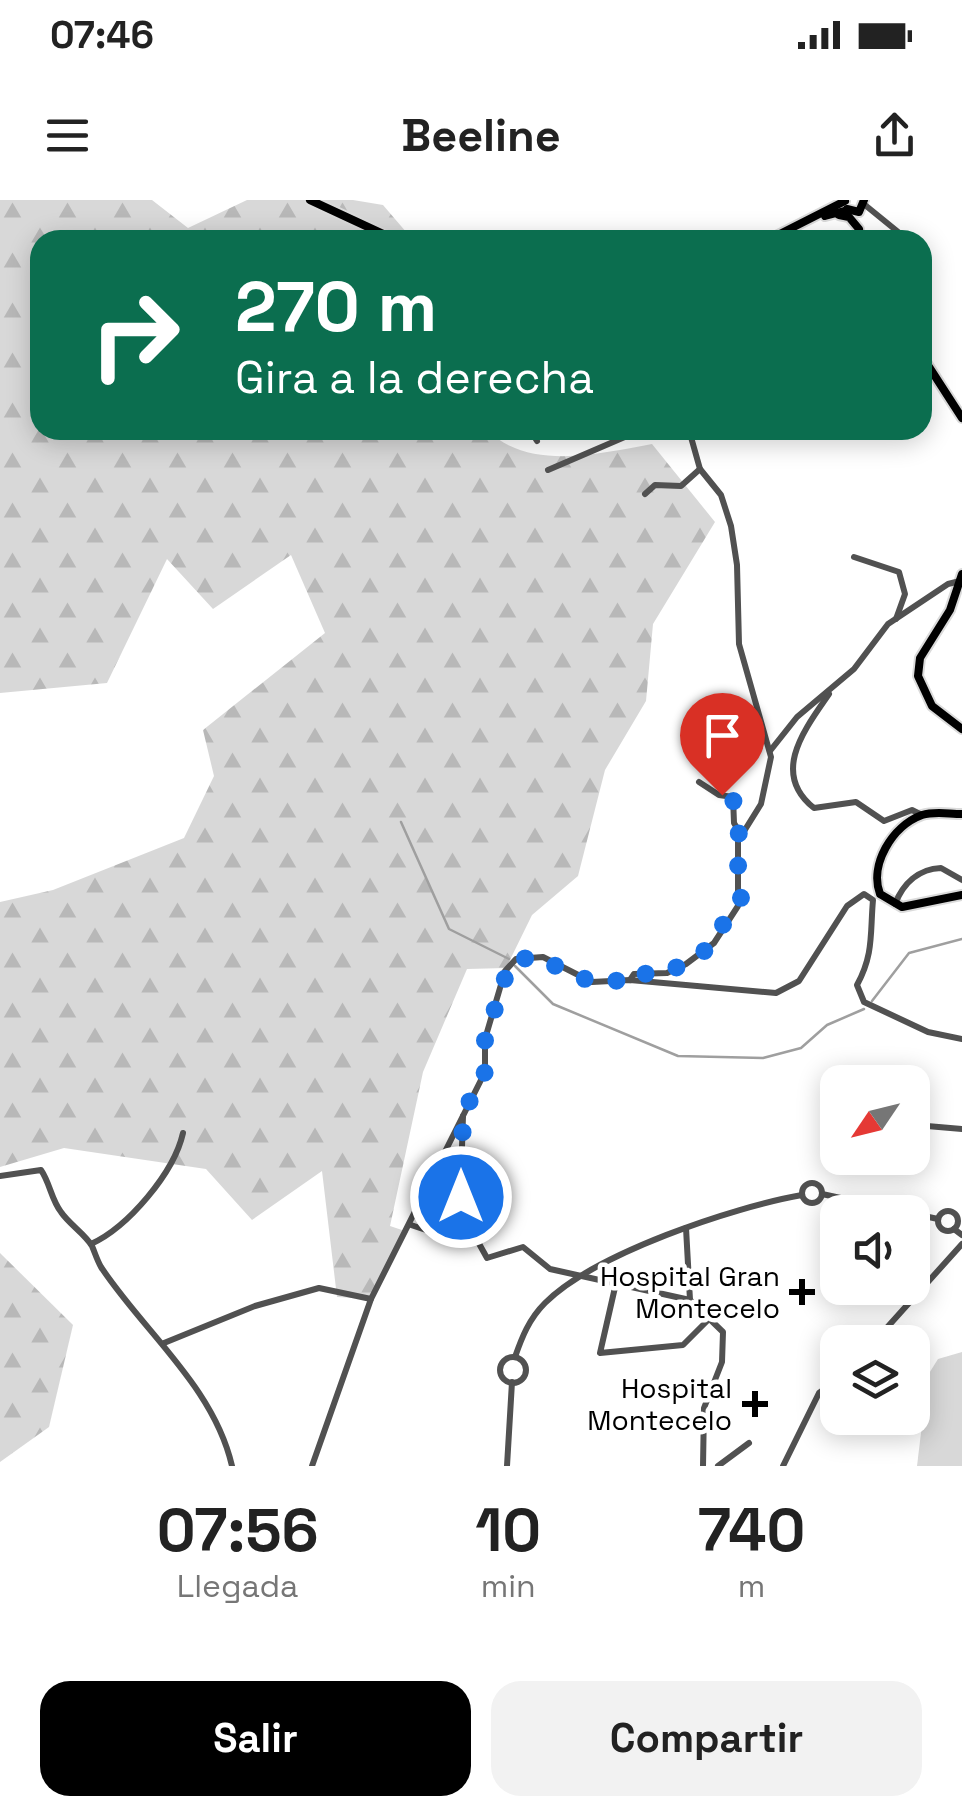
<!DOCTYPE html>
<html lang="es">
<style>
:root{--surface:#fff;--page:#f2f2f2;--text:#222;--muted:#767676;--accent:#000}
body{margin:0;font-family:"Space Grotesk",sans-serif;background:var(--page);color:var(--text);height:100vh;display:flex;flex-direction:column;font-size:38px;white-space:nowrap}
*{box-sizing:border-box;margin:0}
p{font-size:32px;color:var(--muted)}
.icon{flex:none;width:55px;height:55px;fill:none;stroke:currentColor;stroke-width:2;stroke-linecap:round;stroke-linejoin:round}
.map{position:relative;height:1266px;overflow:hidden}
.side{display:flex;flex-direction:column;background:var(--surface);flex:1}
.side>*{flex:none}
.hud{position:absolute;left:30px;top:30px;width:902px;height:210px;border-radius:30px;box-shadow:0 5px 25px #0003;background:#0b6e4f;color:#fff;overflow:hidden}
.needle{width:65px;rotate:235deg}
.controls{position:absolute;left:820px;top:865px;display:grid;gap:20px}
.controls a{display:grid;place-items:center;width:110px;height:110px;border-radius:20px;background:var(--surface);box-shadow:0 5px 25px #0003;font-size:50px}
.pin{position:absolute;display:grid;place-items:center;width:85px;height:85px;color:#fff;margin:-102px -42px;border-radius:50% 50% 50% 0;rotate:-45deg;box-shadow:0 0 10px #0007}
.pin .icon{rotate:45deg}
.me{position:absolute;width:110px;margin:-55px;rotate:0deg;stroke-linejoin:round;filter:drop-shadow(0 0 8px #0008)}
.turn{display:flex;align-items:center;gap:35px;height:210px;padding:0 40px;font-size:45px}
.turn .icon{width:130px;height:130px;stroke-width:2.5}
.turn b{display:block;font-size:70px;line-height:85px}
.eta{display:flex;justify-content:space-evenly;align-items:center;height:170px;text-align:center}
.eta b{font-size:60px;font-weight:800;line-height:70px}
.primary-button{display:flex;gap:20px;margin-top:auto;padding:20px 40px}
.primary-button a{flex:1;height:115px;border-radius:30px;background:var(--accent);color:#fff;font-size:40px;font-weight:800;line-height:115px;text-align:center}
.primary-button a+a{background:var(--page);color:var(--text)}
.status{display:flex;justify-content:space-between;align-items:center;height:70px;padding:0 50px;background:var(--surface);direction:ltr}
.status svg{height:28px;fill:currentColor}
header{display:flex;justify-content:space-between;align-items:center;height:130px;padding:0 40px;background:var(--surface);font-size:45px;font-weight:800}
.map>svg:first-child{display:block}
.forest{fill:url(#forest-firs)}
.garden{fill:#d8d8d8}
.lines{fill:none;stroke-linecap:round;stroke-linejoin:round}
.stream{stroke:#9f9f9f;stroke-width:2.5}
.major-casing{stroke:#dbdbdb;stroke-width:12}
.minor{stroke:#515151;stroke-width:6}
.major{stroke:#000;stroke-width:8}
.route{stroke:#1a73e8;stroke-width:18;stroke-dasharray:0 32.4}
.poi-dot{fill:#000;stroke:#fff;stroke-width:4}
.labels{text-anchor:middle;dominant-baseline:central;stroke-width:9;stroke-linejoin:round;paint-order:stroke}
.poi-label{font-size:28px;fill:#000;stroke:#fff;text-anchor:end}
</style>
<div class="status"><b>07:46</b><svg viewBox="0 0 49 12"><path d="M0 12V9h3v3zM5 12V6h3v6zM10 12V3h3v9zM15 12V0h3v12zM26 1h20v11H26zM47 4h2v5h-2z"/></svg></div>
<header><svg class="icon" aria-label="menu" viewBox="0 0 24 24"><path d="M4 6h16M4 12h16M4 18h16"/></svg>Beeline<svg class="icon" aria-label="share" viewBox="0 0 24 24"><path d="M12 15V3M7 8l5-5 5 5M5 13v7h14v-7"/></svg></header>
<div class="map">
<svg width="962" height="1266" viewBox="0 0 962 1266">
<defs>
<pattern id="forest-firs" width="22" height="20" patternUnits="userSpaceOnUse" patternTransform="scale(2.5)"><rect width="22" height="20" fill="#d8d8d8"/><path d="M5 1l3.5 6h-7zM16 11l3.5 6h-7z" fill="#b8b8b8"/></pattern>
</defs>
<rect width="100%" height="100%" fill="#fff"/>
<!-- forest -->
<g class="forest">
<path d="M0,0H152L188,28L247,0H353L383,5L413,40H40V230H487C530,272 601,253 652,244L715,322L653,424L646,501L605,570L578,676L532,715L506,768L467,769L423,872L390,1026L408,1032L371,1099L337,1097L322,971L252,1020L206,969L64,948L0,967V702L53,690L184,638L214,576L203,530L325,433L291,355L213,409L167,359L107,483L0,493Z"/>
<path d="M0,1053L73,1125L49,1227L0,1262Z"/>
</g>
<!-- garden -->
<path class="garden" d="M962,1152V1266H917L928,1175L938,1159Z"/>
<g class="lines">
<!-- stream -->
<g class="stream">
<path d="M401,622L449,729L509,759"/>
<path d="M515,766L553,804L678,856L763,858L801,848L827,825L864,809"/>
<path d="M872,801L909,753L962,739"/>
</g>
<!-- major casing -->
<g class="major-casing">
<g id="major">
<path d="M310,0L396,40"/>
<path d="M847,9L859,12L864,0"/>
<path d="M839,15L849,17L859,29"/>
<path d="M825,16L848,10"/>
<path d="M768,40L845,1"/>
<path d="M922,156L962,218"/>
<path d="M962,374L950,410L920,458L918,476L932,506L962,529"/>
<path d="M962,614C948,614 935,611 922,615C892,626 869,665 880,694L902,707L962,695"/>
</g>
</g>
<!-- minor -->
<g class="minor">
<path d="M865,5L908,40"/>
<path d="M530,230L537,241"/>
<path d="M548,270L641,230"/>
<path d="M645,294L655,285L681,286L700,269"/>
<path d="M854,357L899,372L905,394L896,419"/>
<path d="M829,494C805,529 770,573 814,608L856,602L884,621L912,610L922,615"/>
<path d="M770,551L797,517L854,469L888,424L948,384L960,381"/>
<path d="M699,582L719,595L733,597L734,623L740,633"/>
<path d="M895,704C903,684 918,669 941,668L962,680"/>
<path d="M630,780L634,774L667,773L686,764L714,743L738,706V641L761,604L771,557L739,444L737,365L731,326L721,295L700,269L689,230"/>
<path d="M463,916L460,1008L467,1022"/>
<path d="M927,926L962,929"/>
<path d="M0,976L41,970C50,983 51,999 61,1012C69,1024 85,1034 92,1046C95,1053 97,1060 101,1067C144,1132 214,1187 232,1266"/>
<circle cx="812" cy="993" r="10"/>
<path d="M822,994L938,1019"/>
<circle cx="948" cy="1021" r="10"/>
<path d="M411,1025L441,1035L467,1022L487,1058L523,1047L550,1069L690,1100L723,1132L722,1162L704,1208L703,1266"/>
<path d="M686,1028L690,1100"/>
<path d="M954,1029L962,1035"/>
<path d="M91,1044C128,1027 174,973 183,933"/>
<path d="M616,1083L600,1153L683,1145L710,1118"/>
<path d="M874,1142L962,1044"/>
<path d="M164,1143L255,1106L319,1088L371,1099"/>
<path d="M515,1157C522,1137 529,1119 545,1103C594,1054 733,1007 802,995"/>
<circle cx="513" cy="1170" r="13"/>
<path d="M312,1266L371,1099L485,872V839L505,771L516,759L543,757L592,782L630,780L776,793L799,781L847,706L864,694L873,700C870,733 874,754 857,785L864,802L928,832L962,839"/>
<path d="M507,1266L512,1182"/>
<path d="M718,1266L749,1243"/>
<path d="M783,1266L819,1193L838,1179"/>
</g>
<!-- major -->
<use href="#major" class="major"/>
</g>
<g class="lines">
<!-- route -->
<path class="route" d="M461,997L463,914L485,872V839L510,763L533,756L592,782L630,780L634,774L667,773L706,750L741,698C737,676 738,660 739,638C739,627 734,610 733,597L722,595"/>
</g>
<!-- markers -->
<g class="poi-dot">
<path d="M797 1077h10v10h10v10h-10v10h-10v-10h-10v-10h10z"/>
<path d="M750 1189h10v10h10v10h-10v10h-10v-10h-10v-10h10z"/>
</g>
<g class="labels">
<!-- poi labels -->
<g class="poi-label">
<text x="780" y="1076">Hospital Gran<tspan x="780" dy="32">Montecelo</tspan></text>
<text x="732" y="1188">Hospital<tspan x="732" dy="32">Montecelo</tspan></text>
</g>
</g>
</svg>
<div class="controls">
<a><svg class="needle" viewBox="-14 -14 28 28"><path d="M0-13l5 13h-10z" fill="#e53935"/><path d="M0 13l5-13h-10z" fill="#767676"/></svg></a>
<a><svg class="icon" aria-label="sound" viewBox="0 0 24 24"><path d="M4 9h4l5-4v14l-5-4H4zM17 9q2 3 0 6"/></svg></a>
<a><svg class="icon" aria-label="layers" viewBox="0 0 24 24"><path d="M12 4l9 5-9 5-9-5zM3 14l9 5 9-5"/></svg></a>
</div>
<div class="pin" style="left:722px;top:595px;background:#d93025"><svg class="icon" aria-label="arrive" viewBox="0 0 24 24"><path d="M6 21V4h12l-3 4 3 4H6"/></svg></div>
<svg class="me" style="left:461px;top:997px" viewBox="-20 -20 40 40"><circle r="17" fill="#1a73e8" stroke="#fff" stroke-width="3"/><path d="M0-11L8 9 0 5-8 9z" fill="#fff"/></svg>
<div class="hud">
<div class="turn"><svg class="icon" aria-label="right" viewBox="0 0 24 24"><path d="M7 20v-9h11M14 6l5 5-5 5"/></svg><div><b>270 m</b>Gira a la derecha</div></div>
</div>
</div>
<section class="side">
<div class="eta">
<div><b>07:56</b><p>Llegada</p></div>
<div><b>10</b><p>min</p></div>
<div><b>740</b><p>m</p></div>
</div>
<div class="primary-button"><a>Salir</a><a>Compartir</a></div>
</section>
